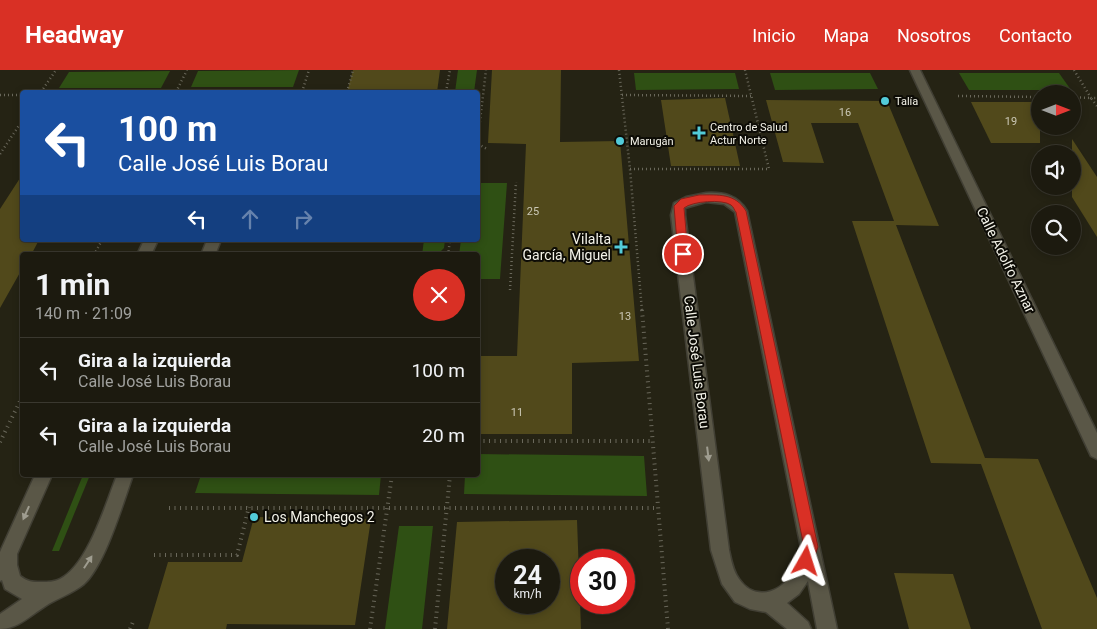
<!DOCTYPE html>
<html lang="es">
<meta charset="utf-8">
<style>
:root{--surface:#1c1a0f;--page:#29271d;--text:#f1f3f6;--muted:#a0a19e;--line:#3a382f;--accent:#d93025}
body{margin:0;font-family:Roboto,sans-serif;background:var(--page);color:var(--text);height:100vh;display:flex;flex-direction:column;font-size:19px;white-space:nowrap}
*{box-sizing:border-box;margin:0}
p{font-size:16px;color:var(--muted)}
.icon{flex:none;width:28px;height:28px;fill:none;stroke:currentColor;stroke-width:2;stroke-linecap:round;stroke-linejoin:round}
.map{position:relative;flex:1;overflow:hidden}
.drawer{position:absolute;left:20px;top:182px;width:460px;height:225px;display:flex;flex-direction:column;background:var(--surface);border-radius:5px;box-shadow:0 2px 8px #0003,0 0 0 1px var(--line)}
.drawer>*{flex:none}
.banner{position:absolute;left:20px;top:20px;width:460px;height:152px;border-radius:5px;box-shadow:0 2px 8px #0003,0 0 0 1px var(--line);background:#1a4fa0;color:#fff;overflow:hidden}
.needle{width:32px;rotate:90deg}
.tools{position:absolute;left:1031px;top:15px;display:grid;gap:10px}
.tools a{display:grid;place-items:center;width:50px;height:50px;border-radius:50%;background:var(--surface);box-shadow:0 2px 8px #0003,0 0 0 1px var(--line);font-size:25px}
.speed{position:absolute;left:495px;top:479px;display:flex;gap:10px;font-size:25px;font-weight:700;text-align:center}
.speed>*{display:grid;place-content:center;width:65px;height:65px;border-radius:50%;background:var(--surface);box-shadow:0 2px 8px #0003,0 0 0 1px var(--line);line-height:1}
.speed small{font-size:12px;font-weight:400}
.speed .limit{border:8px solid #d22;background:#fff;color:#111}
.pin{position:absolute;display:grid;place-items:center;width:42px;height:42px;color:#fff;margin:-21px;border:2px solid #fff;border-radius:50%;box-shadow:0 1px 5px #0007}
.me{position:absolute;width:55px;margin:-28px;rotate:6deg;stroke-linejoin:round;filter:drop-shadow(0 0 4px #0008)}
.turn{display:flex;align-items:center;gap:18px;height:105px;padding:0 15px;font-size:22px}
.turn .icon{width:65px;height:65px;stroke-width:2.5}
.turn b{display:block;font-size:35px;line-height:42px}
.lanes{display:flex;align-items:center;height:48px;padding:0 15px;background:#0003;justify-content:center;gap:25px;direction:ltr}
.lanes .off{opacity:.35}
.round{display:grid;place-items:center;flex:none;width:52px;height:52px;border-radius:26px;background:var(--page)}
.overview{display:flex;align-items:center;justify-content:space-between;height:85px;padding:0 15px}
h1{font-size:30px;font-weight:700;line-height:38px}
ul{padding:0;list-style:none}
li{display:flex;align-items:center;gap:15px;height:65px;padding:0 15px;border-top:1px solid var(--line)}
li div{flex:1}
li b{display:block;font-size:19px}
li em{font-style:normal}
header{display:flex;align-items:center;gap:30px;box-sizing:border-box;height:70px;padding:0 25px;background:var(--accent);color:#fff}
header strong{font-size:24px}
nav{display:flex;gap:28px;margin-inline-start:auto;font-size:18px}
.map>svg:first-child{display:block}
.green{fill:#2f5014}
.building{fill:#51491b;fill-rule:evenodd}
.lines{fill:none;stroke-linecap:round;stroke-linejoin:round}
.minor-casing{stroke:#413f34;stroke-width:3}
.path-far1{stroke:#6a685b;stroke-width:2.5;stroke-dasharray:1 3;stroke-linecap:butt}
.path{stroke:#6a685b;stroke-width:4;stroke-dasharray:1 4.5;stroke-linecap:butt}
.minor{fill:#5a5747;fill-rule:evenodd}
.oneway{fill:#9f9d90}
.route{fill:#d93025;stroke:#8d1f18}
.poi-dot{fill:#52cbd9;stroke:#0d0c06;stroke-width:2}
.labels{text-anchor:middle;dominant-baseline:central;stroke-width:4;stroke-linejoin:round;paint-order:stroke}
.far-poi-label{font-size:11px;fill:#f4f3e9;stroke:#0d0c06;text-anchor:start}
.number-label{font-size:11px;fill:#cbc8b6}
.poi-label{font-size:14px;fill:#f4f3e9;stroke:#0d0c06;text-anchor:end}
.street-label{font-size:14px;fill:#f4f3e9;stroke:#0d0c06}
</style>
<header>
<strong>Headway</strong>
<nav><a>Inicio</a><a>Mapa</a><a>Nosotros</a><a>Contacto</a></nav>
</header>
<div class="map">
<svg width="1097" height="559" viewBox="0 0 1097 559">
<rect width="100%" height="100%" fill="#252314"/>
<!-- green -->
<g class="green">
<path d="M299,0L293,17H191L198,1Z"/>
<path d="M458,0H477L474,22H455Z"/>
<path d="M170,1L161,18H59L69,2Z"/>
<path d="M634,3H735L739,19L636,20Z"/>
<path d="M770,3H870L878,19L775,20Z"/>
<path d="M959,3H1059L1071,20H969Z"/>
<path d="M478,113H507L500,209H478V185H459L461,170H478Z"/>
<path d="M424,170H445L444,178L437,185H422Z"/>
<path d="M478,384L644,386L647,426L464,424L465,405H478Z"/>
<path d="M83,405H90L59,481H52Z"/>
<path d="M201,405H381L379,425L195,423Z"/>
<path d="M399,456H433L422,559H385Z"/>
</g>
<!-- building -->
<g class="building">
<path d="M353,0H440L437,22H347Z"/>
<path d="M492,0H561L560,72L620,71L639,291L572,293V364H478V286H517L526,74L488,73Z"/>
<path d="M725,28L740,96H671L661,30Z"/>
<path d="M766,30L887,31L939,156L896,155L985,388L1038,389L1097,528V559H1042L981,394L931,393L852,151H894L858,53H811L824,93L783,92Z"/>
<path d="M971,32H1040V73H991Z"/>
<path d="M1072,69L1097,107V167L1072,127Z"/>
<path d="M22,105V170H39L31,185H22V199L0,238V139Z"/>
<path d="M254,447L371,449L355,555L227,554L226,559H148L168,492H242Z"/>
<path d="M577,450L581,559H447L457,452ZM506,490H549V532H506Z"/>
<path d="M894,503L953,504L971,559H909Z"/>
</g>
<g class="lines">
<!-- minor casing -->
<g class="minor-casing">
<g id="minor">
<path d="M910,0H920L1097,363V389L1091,386Z"/>
<path d="M706,123C723,122 738,125 747,141L837,559H817L808,511L799,524L787,533L808,552L811,559H787L766,542L750,539L735,532L722,514L711,480L671,145L674,133L686,127ZM706,132L724,134L735,142L801,478C799,487 797,496 792,503C780,524 754,531 739,509C733,501 731,490 729,480L685,145V138Z"/>
<path d="M144,170H158L151,185H137Z"/>
<path d="M207,170H221L215,185H201Z"/>
<path d="M35,405H52L17,484V495L20,506C28,512 32,512 41,512C48,512 54,512 60,509C88,495 106,433 117,405H133C123,433 105,495 84,514C72,524 57,528 44,537C30,546 17,559 0,559V544L22,529L5,519L2,510L0,511V482Z"/>
</g>
</g>
<!-- path-far1 -->
<g class="path-far1">
<path d="M619,0L630,99L642,241"/>
<path d="M1074,0L1091,28H1097"/>
<path d="M41,22L56,0"/>
<path d="M176,22L187,0"/>
<path d="M302,22L309,0"/>
<path d="M347,22L353,0"/>
<path d="M446,22L450,0"/>
<path d="M0,25H22"/>
<path d="M622,25L751,26"/>
<path d="M958,26L1040,27"/>
<path d="M1072,27L1091,28L1097,36"/>
<path d="M478,68L486,0"/>
<path d="M478,74L487,79"/>
<path d="M0,84L22,51"/>
<path d="M630,99H769L745,0"/>
<path d="M94,185L102,170"/>
<path d="M448,185L450,170"/>
<path d="M510,220L516,112"/>
</g>
<!-- path -->
<g class="path">
<path d="M642,240L668,559"/>
<path d="M478,371H652"/>
<path d="M0,372L22,327"/>
<path d="M169,438H658"/>
<path d="M154,485H237L249,437"/>
<path d="M130,559L133,552"/>
<path d="M370,559L392,405"/>
<path d="M435,559L450,405"/>
</g>
<!-- minor -->
<use href="#minor" class="minor"/>
</g>
<!-- one-way arrows -->
<defs><path id="oneway-solid" d="M-6-.8H1V-3.2L6.5 0L1 3.2V.8H-6Z" transform="scale(1.25)"/></defs>
<g class="oneway">
<use href="#oneway-solid" transform="translate(708 384) rotate(83)"/>
<use href="#oneway-solid" transform="translate(26 443) rotate(114)"/>
<use href="#oneway-solid" transform="translate(88 492) rotate(-57)"/>
</g>
<!-- route -->
<path class="route" d="M699,125C719,125 735,123 746,141L818,477L811,496L806,498L802,496L800,491L804,477L736,142C734,140 734,137 731,135C723,129 692,131 684,138L688,184L683,188L678,184L674,136L681,129Z"/>
<!-- markers -->
<g class="poi-dot">
<circle cx="885" cy="31" r="5"/>
<path d="M696.5 55.5h5v5h5v5h-5v5h-5v-5h-5v-5h5z"/>
<circle cx="620" cy="71" r="5"/>
<path d="M618.5 169.5h5v5h5v5h-5v5h-5v-5h-5v-5h5z"/>
<circle cx="254" cy="447" r="5"/>
</g>
<g class="labels">
<!-- far-poi labels -->
<g class="far-poi-label">
<text x="895" y="31">Talía</text>
<text x="710" y="57">Centro de Salud<tspan x="710" dy="13">Actur Norte</tspan></text>
<text x="630" y="71">Marugán</text>
</g>
<!-- number labels -->
<g class="number-label">
<text x="845" y="42">16</text>
<text x="1011" y="51">19</text>
<text x="533" y="141">25</text>
<text x="625" y="246">13</text>
<text x="517" y="342">11</text>
</g>
<!-- poi labels -->
<g class="poi-label">
<text x="611" y="169">Vilalta<tspan x="611" dy="16">García, Miguel</tspan></text>
<text x="264" y="447" text-anchor="start">Los Manchegos 2</text>
</g>
<!-- street labels -->
<g class="street-label">
<text transform="translate(1006 190) rotate(64)">Calle Adolfo Aznar</text>
<text transform="translate(697 292) rotate(83)">Calle José Luis Borau</text>
</g>
</g>
</svg>
<div class="tools">
<a><svg class="needle" viewBox="-14 -14 28 28"><path d="M0-13l5 13h-10z" fill="#e53935"/><path d="M0 13l5-13h-10z" fill="#a0a19e"/></svg></a>
<a><svg class="icon" aria-label="sound" viewBox="0 0 24 24"><path d="M4 9h4l5-4v14l-5-4H4zM17 9q2 3 0 6"/></svg></a>
<a><svg class="icon" aria-label="search" viewBox="0 0 24 24"><circle cx="10" cy="10" r="6"/><path d="M15 15l6 6"/></svg></a>
</div>
<div class="speed"><div>24<small>km/h</small></div><div class="limit">30</div></div>
<div class="pin" style="left:683px;top:184px;background:#d93025"><svg class="icon" aria-label="arrive" viewBox="0 0 24 24"><path d="M6 21V4h12l-3 4 3 4H6"/></svg></div>
<svg class="me" style="left:806px;top:491px" viewBox="-20 -20 40 40"><path d="M0-17L14 15 0 8-14 15z" fill="#d93025" stroke="#fff" stroke-width="4"/></svg>
<div class="banner">
<div class="turn"><svg class="icon" aria-label="left" viewBox="0 0 24 24"><path d="M17 20v-9H6M10 6l-5 5 5 5"/></svg><div><b>100 m</b>Calle José Luis Borau</div></div>
<div class="lanes"><svg class="icon" aria-label="left" viewBox="0 0 24 24"><path d="M17 20v-9H6M10 6l-5 5 5 5"/></svg><svg class="icon off" aria-label="ahead" viewBox="0 0 24 24"><path d="M12 20V5M6 11l6-6 6 6"/></svg><svg class="icon off" aria-label="right" viewBox="0 0 24 24"><path d="M7 20v-9h11M14 6l5 5-5 5"/></svg></div>
</div>
<section class="drawer">
<div class="overview"><div><h1>1 min</h1><p>140 m · 21:09</p></div><a class="round" style="background:#d93025;color:#fff"><svg class="icon" aria-label="close" viewBox="0 0 24 24"><path d="M6 6l12 12M18 6L6 18"/></svg></a></div>
<ul>
<li><svg class="icon" aria-label="left" viewBox="0 0 24 24"><path d="M17 20v-9H6M10 6l-5 5 5 5"/></svg><div><b>Gira a la izquierda</b><p>Calle José Luis Borau</p></div><em>100 m</em></li>
<li><svg class="icon" aria-label="left" viewBox="0 0 24 24"><path d="M17 20v-9H6M10 6l-5 5 5 5"/></svg><div><b>Gira a la izquierda</b><p>Calle José Luis Borau</p></div><em>20 m</em></li>
</ul>
</section>
</div>
